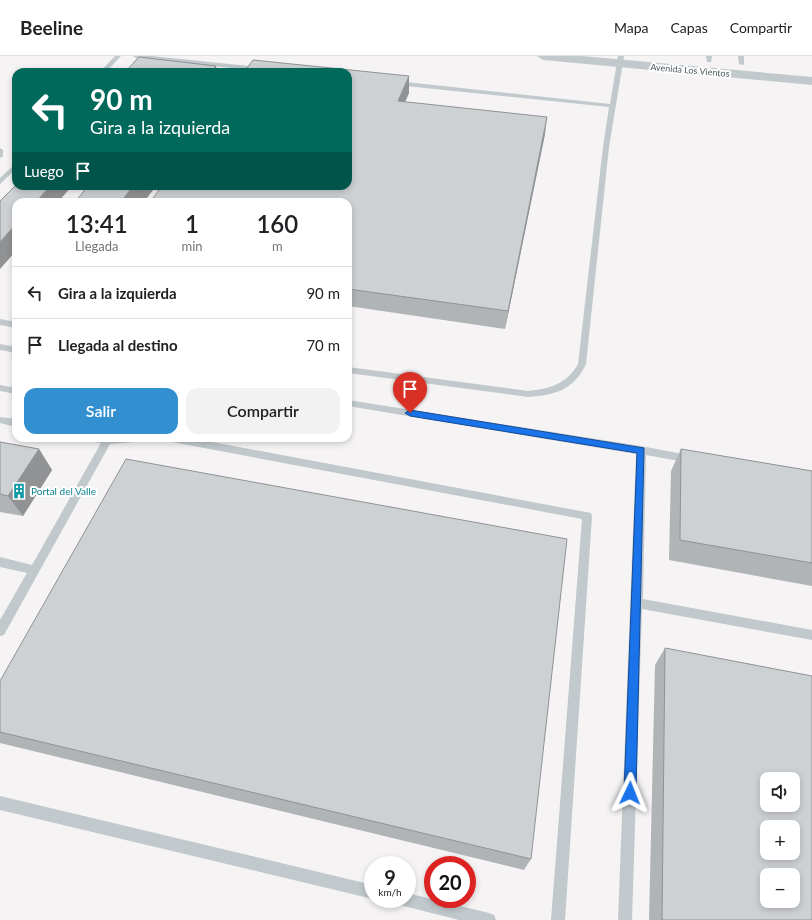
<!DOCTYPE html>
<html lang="es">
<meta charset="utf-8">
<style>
:root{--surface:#fff;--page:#f2f2f2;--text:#202124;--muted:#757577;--line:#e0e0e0;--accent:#328fd0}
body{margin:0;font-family:Lato,sans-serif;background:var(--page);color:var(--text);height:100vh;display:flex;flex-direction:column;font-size:15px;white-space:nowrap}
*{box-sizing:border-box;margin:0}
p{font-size:13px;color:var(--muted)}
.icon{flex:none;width:22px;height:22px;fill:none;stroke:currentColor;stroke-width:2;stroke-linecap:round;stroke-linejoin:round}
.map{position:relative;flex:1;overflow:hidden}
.drawer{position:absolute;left:12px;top:142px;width:340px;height:244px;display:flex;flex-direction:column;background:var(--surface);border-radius:12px;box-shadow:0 2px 6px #0003}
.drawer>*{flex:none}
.guide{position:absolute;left:12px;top:12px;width:340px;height:122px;border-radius:12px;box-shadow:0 2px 6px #0003;background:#00695c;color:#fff;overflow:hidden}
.controls{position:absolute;left:760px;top:716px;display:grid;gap:8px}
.controls a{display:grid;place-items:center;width:40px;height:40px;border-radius:8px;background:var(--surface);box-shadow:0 2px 6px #0003;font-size:20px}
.speed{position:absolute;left:364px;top:800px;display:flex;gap:8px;font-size:20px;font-weight:700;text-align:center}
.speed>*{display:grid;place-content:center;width:52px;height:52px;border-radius:50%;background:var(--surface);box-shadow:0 2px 6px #0003;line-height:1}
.speed small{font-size:10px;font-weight:400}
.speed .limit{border:6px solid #d22;background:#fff;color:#111}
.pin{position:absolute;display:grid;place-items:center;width:34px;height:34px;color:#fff;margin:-41px -17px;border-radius:50% 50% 50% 0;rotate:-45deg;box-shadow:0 0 4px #0007}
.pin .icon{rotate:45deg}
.me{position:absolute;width:44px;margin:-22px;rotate:2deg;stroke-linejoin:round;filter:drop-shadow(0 0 3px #0008)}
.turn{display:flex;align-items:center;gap:14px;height:84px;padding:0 12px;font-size:18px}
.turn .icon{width:52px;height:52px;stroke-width:2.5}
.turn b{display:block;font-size:28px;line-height:34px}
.then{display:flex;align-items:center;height:38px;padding:0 12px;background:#0003;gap:8px;font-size:15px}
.eta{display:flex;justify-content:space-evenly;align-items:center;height:68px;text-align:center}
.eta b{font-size:24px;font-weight:600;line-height:28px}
.button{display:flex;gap:8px;margin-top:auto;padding:8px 12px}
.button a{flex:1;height:46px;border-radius:12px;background:var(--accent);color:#fff;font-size:16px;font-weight:600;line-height:46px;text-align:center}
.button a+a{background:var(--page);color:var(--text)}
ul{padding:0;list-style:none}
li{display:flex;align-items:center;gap:12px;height:52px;padding:0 12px;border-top:1px solid var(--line)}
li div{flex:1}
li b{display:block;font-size:15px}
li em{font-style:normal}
header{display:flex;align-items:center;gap:24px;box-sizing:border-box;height:56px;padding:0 20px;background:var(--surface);border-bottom:1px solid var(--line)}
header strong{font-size:19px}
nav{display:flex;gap:22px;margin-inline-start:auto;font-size:14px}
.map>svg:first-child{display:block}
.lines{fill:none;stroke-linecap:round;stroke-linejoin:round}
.service{fill:#c1c9cd;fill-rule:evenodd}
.minor{fill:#c1c9cd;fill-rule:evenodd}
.wall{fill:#b1b4b6}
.shaded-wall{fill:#909294}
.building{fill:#ced1d4;stroke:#909294;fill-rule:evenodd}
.route{fill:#1a73e8;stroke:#114b97}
.labels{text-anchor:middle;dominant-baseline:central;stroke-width:4;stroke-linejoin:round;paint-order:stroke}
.far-street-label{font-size:9px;fill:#4d595e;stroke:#fff}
.culture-label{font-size:10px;fill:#0d838f;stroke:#fff;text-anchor:start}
</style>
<header>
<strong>Beeline</strong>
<nav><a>Mapa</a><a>Capas</a><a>Compartir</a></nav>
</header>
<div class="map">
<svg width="812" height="864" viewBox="0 0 812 864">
<rect width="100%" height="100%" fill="#f5f3f3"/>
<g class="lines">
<!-- service -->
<g class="service">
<path d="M115,0H121L106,16H100Z"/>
<path d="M133,0H152L288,14L291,16H271L136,2Z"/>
<path d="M618,0H624L609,91L586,308C574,334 555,339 528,341L348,317V311L528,335C549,333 567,328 578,308L603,91L609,51L396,29L393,27L396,25L610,48Z"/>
<path d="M706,0H712L711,6H707Z"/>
<path d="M738,0H744V9L739,8Z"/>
<path d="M0,92L3,94V100L0,102Z"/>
<path d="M16,107V113L0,128V122Z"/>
<path d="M0,263L16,266V272L0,269Z"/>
<path d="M0,288L16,291V297L0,294Z"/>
<path d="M0,329L16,332V338L0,335Z"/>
<path d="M348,344L641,390L693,400L695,403L693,406L690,407L646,399L643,543L812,574V584L642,553L632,864H618L636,398L348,350Z"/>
<path d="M0,361L16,363V371L0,367Z"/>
<path d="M87,382H140L135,386L110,388L4,579L0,580V564L27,517L0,511V501L32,509L101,387L89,385Z"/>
<path d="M167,382H191L591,457L592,460L565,864H551L582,463L172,386Z"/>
<path d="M0,740L373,829V843L0,754Z"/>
<path d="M407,837L489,857L494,859L496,864H459L396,848L394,843H407Z"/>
</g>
<!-- minor -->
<path class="minor" d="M537,0H582L812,21V29L543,4Z"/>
</g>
<!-- wall -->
<g class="wall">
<path d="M409,37L405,46L545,78L505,273L348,250V146Z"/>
<path d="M0,386L39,393L52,414L23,460L0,456Z"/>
<path d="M681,393L812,415V530L669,504L671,415Z"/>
<path d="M665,592L812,864H649L655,609Z"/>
<path d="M0,625L531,803L524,814L0,687Z"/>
</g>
<!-- shaded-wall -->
<g class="shaded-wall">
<path d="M216,10L217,16H211Z"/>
<path d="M409,20V37L398,62V45Z"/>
<path d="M547,61L545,78L505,273L508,255Z"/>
<path d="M50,130H72L58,146H36Z"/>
<path d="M133,130H156L144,146H121Z"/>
<path d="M16,168V195L0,213V186Z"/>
<path d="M39,393L52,414L23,460L8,440Z"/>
</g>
<!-- building -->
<g class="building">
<path d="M139,1L216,10L211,16H125Z"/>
<path d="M253,4L409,20L398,45L547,61L508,255L348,233V146H150L162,130H348V16H244Z"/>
<path d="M16,129V130H50L36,146H16V168L0,186V145Z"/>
<path d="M88,130H133L121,146H75Z"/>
<path d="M0,386L39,393L8,440L0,438Z"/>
<path d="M681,393L812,415V507L680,484Z"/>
<path d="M126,403L567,483L531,803L0,676V625Z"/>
<path d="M665,592L812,620V864H662ZM767,723H793V749H767ZM767,771H793V797H767ZM767,819H793V845H767Z"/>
</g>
<!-- route -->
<path class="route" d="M410,354L644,392L636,737L634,741L630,743L626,741L624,737L637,397L410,360L405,357Z"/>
<!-- icons -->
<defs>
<g id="building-bare" transform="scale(1.2)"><path d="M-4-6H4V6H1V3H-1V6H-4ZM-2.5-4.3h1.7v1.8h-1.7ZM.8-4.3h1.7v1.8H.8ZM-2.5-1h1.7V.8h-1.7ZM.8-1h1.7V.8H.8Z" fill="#0f9aa8" stroke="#fff" stroke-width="2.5" paint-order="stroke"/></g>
</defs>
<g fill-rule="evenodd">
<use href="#building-bare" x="19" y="435"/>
</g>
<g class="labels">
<!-- far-street labels -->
<g class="far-street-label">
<text transform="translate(690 14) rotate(5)">Avenida Los Vientos</text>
</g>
<!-- culture labels -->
<g class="culture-label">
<text x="31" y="435">Portal del Valle</text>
</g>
</g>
</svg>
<div class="controls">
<a><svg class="icon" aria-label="sound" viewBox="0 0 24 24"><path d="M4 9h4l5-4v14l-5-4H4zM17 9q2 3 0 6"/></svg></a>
<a>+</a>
<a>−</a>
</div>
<div class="speed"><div>9<small>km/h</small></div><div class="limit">20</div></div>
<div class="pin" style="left:410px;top:357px;background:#d93025"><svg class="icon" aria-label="arrive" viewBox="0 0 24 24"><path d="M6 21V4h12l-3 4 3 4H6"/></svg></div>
<svg class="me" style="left:630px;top:737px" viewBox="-20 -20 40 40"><path d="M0-17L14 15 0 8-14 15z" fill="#1a73e8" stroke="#fff" stroke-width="4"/></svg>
<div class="guide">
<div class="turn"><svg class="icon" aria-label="left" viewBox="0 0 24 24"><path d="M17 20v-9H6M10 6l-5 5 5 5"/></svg><div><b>90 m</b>Gira a la izquierda</div></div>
<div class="then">Luego<svg class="icon" aria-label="arrive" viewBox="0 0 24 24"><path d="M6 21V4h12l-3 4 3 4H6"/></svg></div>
</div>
<section class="drawer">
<div class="eta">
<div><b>13:41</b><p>Llegada</p></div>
<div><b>1</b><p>min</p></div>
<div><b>160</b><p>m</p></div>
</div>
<ul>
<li><svg class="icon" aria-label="left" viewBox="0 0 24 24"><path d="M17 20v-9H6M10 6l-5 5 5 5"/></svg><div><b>Gira a la izquierda</b></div><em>90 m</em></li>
<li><svg class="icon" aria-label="arrive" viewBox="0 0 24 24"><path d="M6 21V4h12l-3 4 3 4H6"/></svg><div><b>Llegada al destino</b></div><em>70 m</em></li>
</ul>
<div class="button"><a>Salir</a><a>Compartir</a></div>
</section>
</div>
